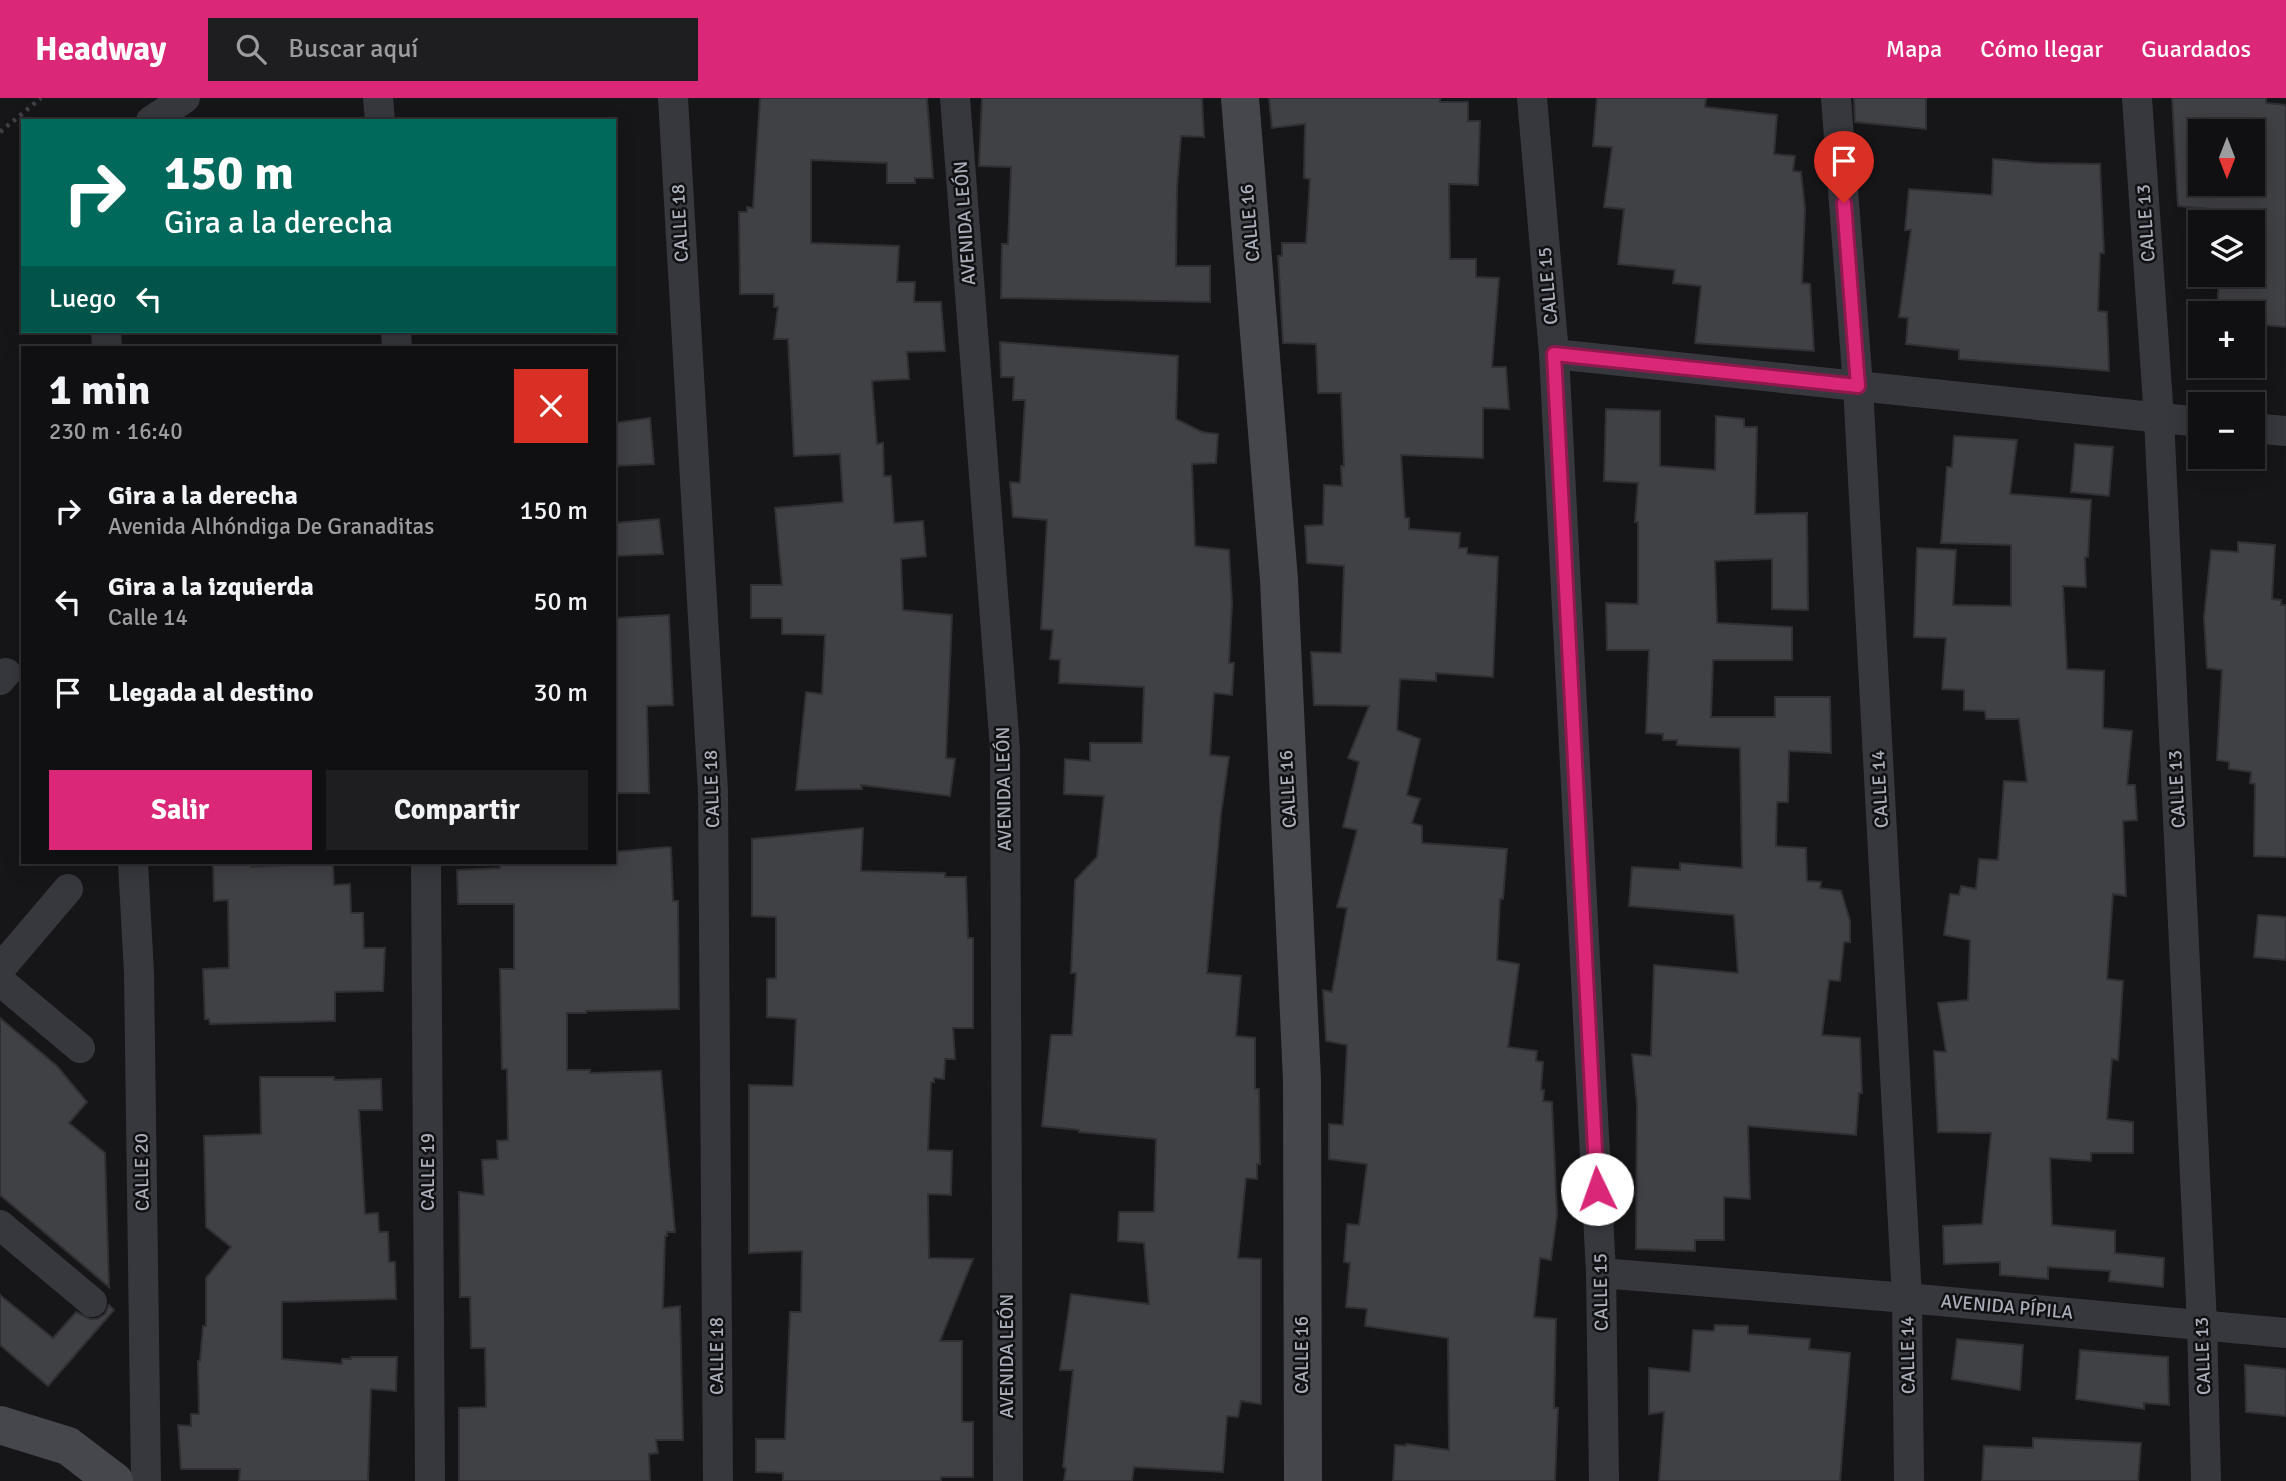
<!DOCTYPE html>
<html lang="es">
<meta charset="utf-8">
<style>
:root{--surface:#101012;--page:#1e1e20;--text:#f1f3f6;--muted:#9c9d9f;--line:#303032;--accent:#db2777}
body{margin:0;font-family:Signika,sans-serif;background:var(--page);color:var(--text);height:100vh;display:flex;flex-direction:column;font-size:26px;white-space:nowrap}
*{box-sizing:border-box;margin:0}
p{font-size:23px;color:var(--muted)}
.icon{flex:none;width:38px;height:38px;fill:none;stroke:currentColor;stroke-width:2;stroke-linecap:round;stroke-linejoin:round}
.map{position:relative;flex:1;overflow:hidden}
.side{position:absolute;left:21px;top:248px;width:595px;height:518px;display:flex;flex-direction:column;background:var(--surface);border-radius:0px;box-shadow:0 4px 18px #0003,0 0 0 2px var(--line)}
.side>*{flex:none}
.hud{position:absolute;left:21px;top:21px;width:595px;height:214px;border-radius:0px;box-shadow:0 4px 18px #0003,0 0 0 2px var(--line);background:#00695c;color:#fff;overflow:hidden}
.needle{width:46px;rotate:180deg}
.tools{position:absolute;left:2188px;top:21px;display:grid;gap:14px}
.tools a{display:grid;place-items:center;width:77px;height:77px;border-radius:0px;background:var(--surface);box-shadow:0 4px 18px #0003,0 0 0 2px var(--line);font-size:35px}
.pin{position:absolute;display:grid;place-items:center;width:60px;height:60px;color:#fff;margin:-72px -30px;border-radius:50% 50% 50% 0;rotate:-45deg;box-shadow:0 0 7px #0007}
.pin .icon{rotate:45deg}
.me{position:absolute;width:77px;margin:-38px;rotate:357deg;stroke-linejoin:round;filter:drop-shadow(0 0 5px #0008)}
.turn{display:flex;align-items:center;gap:24px;height:147px;padding:0 28px;font-size:32px}
.turn .icon{width:91px;height:91px;stroke-width:2.5}
.turn b{display:block;font-size:49px;line-height:60px}
.then{display:flex;align-items:center;height:66px;padding:0 28px;background:#0003;gap:14px;font-size:26px}
.round{display:grid;place-items:center;flex:none;width:74px;height:74px;border-radius:0px;background:var(--page)}
.summary{display:flex;align-items:center;justify-content:space-between;height:119px;padding:0 28px}
h1{font-size:42px;font-weight:700;line-height:52px}
.action{display:flex;gap:14px;margin-top:auto;padding:14px 28px}
.action a{flex:1;height:80px;border-radius:0px;background:var(--accent);color:#fff;font-size:28px;font-weight:700;line-height:80px;text-align:center}
.action a+a{background:var(--page);color:var(--text)}
ul{padding:0;list-style:none}
li{display:flex;align-items:center;gap:21px;height:91px;padding:0 28px}
li div{flex:1}
li b{display:block;font-size:26px}
li em{font-style:normal}
header{display:flex;align-items:center;gap:42px;box-sizing:border-box;height:98px;padding:0 35px;background:var(--accent);color:#fff}
header strong{font-size:33px}
nav{display:flex;gap:38px;margin-inline-start:auto;font-size:24px}
.search{width:490px;height:63px;background:var(--page);display:flex;align-items:center;gap:18px;box-sizing:border-box;padding:0 24px;border-radius:0px;color:var(--muted);font-size:26px}
.map>svg:first-child{display:block}
.building{fill:#404145;stroke:#303034;stroke-width:2;fill-rule:evenodd}
.lines{fill:none;stroke-linecap:round;stroke-linejoin:round}
.path{stroke:#3d3f44;stroke-width:4.5;stroke-dasharray:3.5 5;stroke-linecap:butt}
.street{stroke:#37383d;stroke-width:30}
.secondary{stroke:#45474d;stroke-width:38}
.route-casing{stroke:#8e194d;stroke-width:18}
.route{stroke:#db2777;stroke-width:12}
.labels{text-anchor:middle;dominant-baseline:central;stroke-width:5;stroke-linejoin:round;paint-order:stroke}
.street-label{font-size:19px;fill:#a8adb8;stroke:#111113}
</style>
<header>
<strong>Headway</strong>
<div class="search"><svg class="icon" aria-label="search" viewBox="0 0 24 24"><circle cx="10" cy="10" r="6"/><path d="M15 15l6 6"/></svg>Buscar aquí</div>
<nav><a>Mapa</a><a>Cómo llegar</a><a>Guardados</a></nav>
</header>
<div class="map">
<svg width="2286" height="1383" viewBox="0 0 2286 1383">
<rect width="100%" height="100%" fill="#161618"/>
<!-- building -->
<g class="building">
<path d="M760,0H927L933,80H915V85H887V65L811,62V145L899,148L897,184H915L914,204H941L945,253L907,254L909,281L872,283L877,346L883,345L884,378H891L894,425L923,423L926,458L901,461L903,512L952,517L946,660L955,661L950,698L861,687L862,691L796,692L806,594L822,596L825,537L782,536V520H751V487H782L775,410L843,404L840,356L794,358L788,241H774L778,209H774V196H740L739,114H747V109L753,110Z"/>
<path d="M982,0H1202L1204,39L1181,38L1177,89L1176,168H1210V204L1001,200L1002,146H1008L1011,69L979,68Z"/>
<path d="M1269,0H1440V4H1468V23H1480L1478,87L1449,86L1450,161H1476V179L1499,180L1492,269H1506L1509,311L1483,310V360L1401,357L1405,420H1409V431L1460,435L1459,450H1467V456L1498,459L1493,579L1436,575V583L1400,581L1397,632L1420,641L1407,697L1420,701L1412,725L1422,728V745L1507,751L1503,801H1500L1497,862L1519,866L1508,949L1537,953L1536,963L1543,964L1541,992H1544L1543,1003L1552,1004L1557,1117L1551,1162L1540,1160L1534,1219L1556,1221L1554,1310H1558L1555,1383H1393L1395,1347L1406,1348V1346L1449,1352L1448,1240L1365,1228L1367,1211L1346,1209L1350,1165L1344,1164L1347,1126L1359,1127L1367,1066L1329,1061V1026L1343,1027L1347,947L1326,943L1323,892L1332,894L1347,810L1337,809L1357,732L1343,729L1359,664L1348,660L1369,608L1314,607L1311,554L1341,555L1344,468L1307,465L1305,428L1323,427L1324,387L1342,388L1341,368H1344L1341,295H1318L1316,246L1283,245L1278,158H1282V145H1306L1310,81L1304,80L1305,26L1272,30Z"/>
<path d="M1597,0H1706L1705,9L1777,17L1774,56L1795,58L1793,73L1801,74L1805,111L1802,185L1810,186L1814,253L1695,245L1701,188L1673,185L1675,172L1618,166L1624,111L1604,109L1612,49L1593,48Z"/>
<path d="M1854,0H1926V31L1855,24Z"/>
<path d="M2172,0H2266V5L2286,7V229L2252,226V215H2217L2219,177H2252V115L2178,108ZM2200,33H2252V86H2200Z"/>
<path d="M1993,61L2038,65L2100,66L2104,155H2100L2098,213L2107,214L2109,273L1959,261V252L1906,246L1908,220L1899,219L1911,132H1905L1909,91L1992,97Z"/>
<path d="M1000,244L1178,258L1176,321L1202,334L1218,336L1216,365L1192,366L1195,448L1229,452L1232,505L1229,565H1234L1232,597L1214,595L1210,657L1229,659L1221,716L1207,875L1241,878L1236,938L1255,940V991H1259L1260,1066H1257V1081L1246,1080L1238,1160L1261,1161V1306L1241,1303L1238,1319L1227,1318L1223,1374L1134,1369L1132,1383H1064L1066,1370L1063,1369L1073,1272H1060L1071,1196L1149,1206L1144,1145L1118,1143L1119,1114H1154L1156,1041L1079,1034V1032L1042,1028L1051,937H1072L1076,875H1071L1075,782L1097,759L1104,698L1064,696L1065,661L1090,663V645H1142L1144,589L1059,585L1060,562L1050,561L1053,532L1041,531L1047,422L1013,419L1010,384L1020,385L1025,302H1013L1014,279H1001Z"/>
<path d="M1606,311L1660,313V368L1715,372L1716,318L1744,321V329H1757L1755,416L1807,415L1808,512L1772,511V461L1715,463L1717,525L1792,529V562H1713L1711,619H1775V599H1830L1831,655L1789,653L1788,704H1777L1776,748L1806,750L1807,783L1821,784L1820,790L1841,793L1850,823V844H1844L1840,883L1829,882L1822,937L1860,940L1862,995H1859L1856,1037L1748,1028L1750,1101L1724,1099V1142H1695V1153L1636,1151L1637,1006L1632,956L1651,958L1654,867L1738,875L1734,817L1629,808L1632,769L1680,772V765L1742,770L1740,650L1677,647V642H1663V636L1646,635L1649,552H1607L1606,505L1638,506V424H1635L1638,385L1604,383Z"/>
<path d="M650,320L654,366L614,368V325Z"/>
<path d="M1954,338L2017,342L2010,396L2091,402L2088,459H2085L2086,489L2063,488L2067,571L2104,573L2103,630L2132,633L2127,687H2135L2137,722L2123,723L2126,798L2113,796L2107,881L2123,883L2118,962L2112,961L2107,1021L2133,1024V1055H2091V1063L2050,1060L2052,1127L2115,1133V1155L2164,1160L2163,1189L2109,1183L2110,1173L2048,1169V1181L2000,1177V1164L1944,1166L1943,1128L1982,1126L1991,1035L1938,1034L1934,953L1946,954L1938,905L1968,902L1970,842L1944,837L1950,796L1959,797L1961,788L1976,791L1979,761L1998,762L2004,683L2027,684L2019,621H1986L1985,613L1964,612V592L1942,591L1946,540L1914,539L1917,450L1956,452L1953,507L2011,508V447L1941,445L1947,369H1952Z"/>
<path d="M2075,346L2113,349L2109,398L2071,394Z"/>
<path d="M659,421L663,456L614,458V425Z"/>
<path d="M2238,444L2275,447L2272,501L2281,502V507H2286V759L2254,758L2255,686L2250,685L2251,674L2229,671V664L2217,662L2222,572L2207,570L2204,520L2211,452L2238,454Z"/>
<path d="M669,517L673,607L647,608L649,695H614V520Z"/>
<path d="M863,730L861,773L945,775V779H966L968,840H973V930H953L955,961H945L944,981L934,980V984H931L928,1052L952,1053L951,1097L928,1096L929,1160L973,1161L940,1243H962V1324H973V1379H941V1383H783V1375L756,1374V1341H785L790,1214H801L802,1153L749,1155V987L793,988L796,921L767,919V881L776,880V819L752,818V741Z"/>
<path d="M668,749L671,750L673,803H678L679,911L586,913V915H567V972H590V975L661,973L675,1134H667V1138H665L663,1210L680,1208L683,1342H656L658,1355L649,1356L650,1383H459V1310L486,1309L485,1250H471L470,1199H460L459,1094L484,1097L482,1062L498,1061L497,1043L508,1042L507,971H502L500,871H514V806H458L457,772L500,770V765H614V754Z"/>
<path d="M213,765H251V769L333,765L334,787L350,786L351,815H363L364,850H385L383,893L335,894V923L210,926L209,921H205L203,871L229,870L228,802L214,803Z"/>
<path d="M2258,817L2286,819V862L2254,859Z"/>
<path d="M0,920L57,968L87,1004L69,1025L105,1055L109,1189L0,1097Z"/>
<path d="M260,979H334V982L381,981L382,1012H359L365,1116L378,1115L379,1134H388L389,1164H395L396,1201L282,1204V1261L342,1266V1261H351V1259H397L396,1293L371,1291L368,1383H239L240,1371H181L178,1327L191,1328V1316H199L198,1263H200L203,1228H206V1180L231,1149L206,1129L204,1038L261,1036Z"/>
<path d="M0,1197L53,1240L76,1214L90,1221H97L105,1216L109,1207L114,1212L48,1288L0,1247Z"/>
<path d="M1715,1227L1748,1228V1236L1810,1241L1809,1251L1850,1255L1840,1383H1659L1664,1314L1649,1316V1270L1690,1274L1693,1232L1714,1233Z"/>
<path d="M1957,1241L2023,1247L2020,1292L1952,1281Z"/>
<path d="M2080,1252L2168,1259L2169,1307L2144,1305V1311L2076,1301Z"/>
<path d="M2245,1267L2286,1271V1318L2246,1314Z"/>
<path d="M2033,1340L2141,1345L2138,1383H1982L1984,1348L2033,1350Z"/>
</g>
<g class="lines">
<!-- path -->
<path class="path" d="M0,34L41,0"/>
<!-- street -->
<g class="street">
<path d="M378,0L380,23"/>
<path d="M673,0L713,693L718,1383"/>
<path d="M955,0L1005,651L1008,1383"/>
<path d="M1532,0L1554,256L1601,1175L1604,1383"/>
<path d="M1836,0L1858,288L1907,1200L1909,1383"/>
<path d="M2137,0L2159,320L2202,1226L2206,1383"/>
<path d="M151,23L185,0"/>
<path d="M106,233L107,250"/>
<path d="M396,233L397,250"/>
<path d="M1554,256L2200,324"/>
<path d="M2252,330L2286,333"/>
<path d="M0,582L6,575"/>
<path d="M133,765L139,875L146,1383"/>
<path d="M426,765L430,1383"/>
<path d="M0,871L68,791"/>
<path d="M0,883L80,950"/>
<path d="M0,1127L92,1204"/>
<path d="M1601,1175L1907,1200L2286,1235"/>
</g>
<!-- secondary -->
<g class="secondary">
<path d="M1240,0L1279,482L1302,982L1303,1383"/>
<path d="M0,1327L68,1348L114,1383"/>
</g>
</g>
<g class="lines">
<!-- route casing -->
<g class="route-casing">
<path id="route" d="M1597,1091L1554,256L1858,288L1844,105"/>
</g>
<!-- route -->
<use href="#route" class="route"/>
</g>
<g class="labels">
<!-- street labels -->
<g class="street-label">
<text transform="translate(680 125) rotate(-93)">CALLE 18</text>
<text transform="translate(965 125) rotate(-94)">AVENIDA LEÓN</text>
<text transform="translate(1250 125) rotate(-95)">CALLE 16</text>
<text transform="translate(2146 125) rotate(-94)">CALLE 13</text>
<text transform="translate(1548 188) rotate(-95)">CALLE 15</text>
<text transform="translate(712 691) rotate(-92)">CALLE 18</text>
<text transform="translate(1004 691) rotate(-91)">AVENIDA LEÓN</text>
<text transform="translate(1288 691) rotate(-93)">CALLE 16</text>
<text transform="translate(1880 691) rotate(-93)">CALLE 14</text>
<text transform="translate(2177 691) rotate(-93)">CALLE 13</text>
<text transform="translate(142 1074) rotate(-91)">CALLE 20</text>
<text transform="translate(428 1074) rotate(-90)">CALLE 19</text>
<text transform="translate(1601 1194) rotate(-91)">CALLE 15</text>
<text transform="translate(2007 1209) rotate(5)">AVENIDA PÍPILA</text>
<text transform="translate(1302 1257) rotate(-90)">CALLE 16</text>
<text transform="translate(1908 1257) rotate(-91)">CALLE 14</text>
<text transform="translate(717 1258) rotate(-90)">CALLE 18</text>
<text transform="translate(1007 1258) rotate(-90)">AVENIDA LEÓN</text>
<text transform="translate(2203 1258) rotate(-92)">CALLE 13</text>
</g>
</g>
</svg>
<div class="tools">
<a><svg class="needle" viewBox="-14 -14 28 28"><path d="M0-13l5 13h-10z" fill="#e53935"/><path d="M0 13l5-13h-10z" fill="#9c9d9f"/></svg></a>
<a><svg class="icon" aria-label="layers" viewBox="0 0 24 24"><path d="M12 4l9 5-9 5-9-5zM3 14l9 5 9-5"/></svg></a>
<a>+</a>
<a>−</a>
</div>
<div class="pin" style="left:1844px;top:105px;background:#d93025"><svg class="icon" aria-label="arrive" viewBox="0 0 24 24"><path d="M6 21V4h12l-3 4 3 4H6"/></svg></div>
<svg class="me" style="left:1597px;top:1091px" viewBox="-20 -20 40 40"><circle r="19" fill="#fff"/><path d="M0-13L10 11 0 6-10 11z" fill="#db2777"/></svg>
<div class="hud">
<div class="turn"><svg class="icon" aria-label="right" viewBox="0 0 24 24"><path d="M7 20v-9h11M14 6l5 5-5 5"/></svg><div><b>150 m</b>Gira a la derecha</div></div>
<div class="then">Luego<svg class="icon" aria-label="left" viewBox="0 0 24 24"><path d="M17 20v-9H6M10 6l-5 5 5 5"/></svg></div>
</div>
<section class="side">
<div class="summary"><div><h1>1 min</h1><p>230 m · 16:40</p></div><a class="round" style="background:#d93025;color:#fff"><svg class="icon" aria-label="close" viewBox="0 0 24 24"><path d="M6 6l12 12M18 6L6 18"/></svg></a></div>
<ul>
<li><svg class="icon" aria-label="right" viewBox="0 0 24 24"><path d="M7 20v-9h11M14 6l5 5-5 5"/></svg><div><b>Gira a la derecha</b><p>Avenida Alhóndiga De Granaditas</p></div><em>150 m</em></li>
<li><svg class="icon" aria-label="left" viewBox="0 0 24 24"><path d="M17 20v-9H6M10 6l-5 5 5 5"/></svg><div><b>Gira a la izquierda</b><p>Calle 14</p></div><em>50 m</em></li>
<li><svg class="icon" aria-label="arrive" viewBox="0 0 24 24"><path d="M6 21V4h12l-3 4 3 4H6"/></svg><div><b>Llegada al destino</b></div><em>30 m</em></li>
</ul>
<div class="action"><a>Salir</a><a>Compartir</a></div>
</section>
</div>
